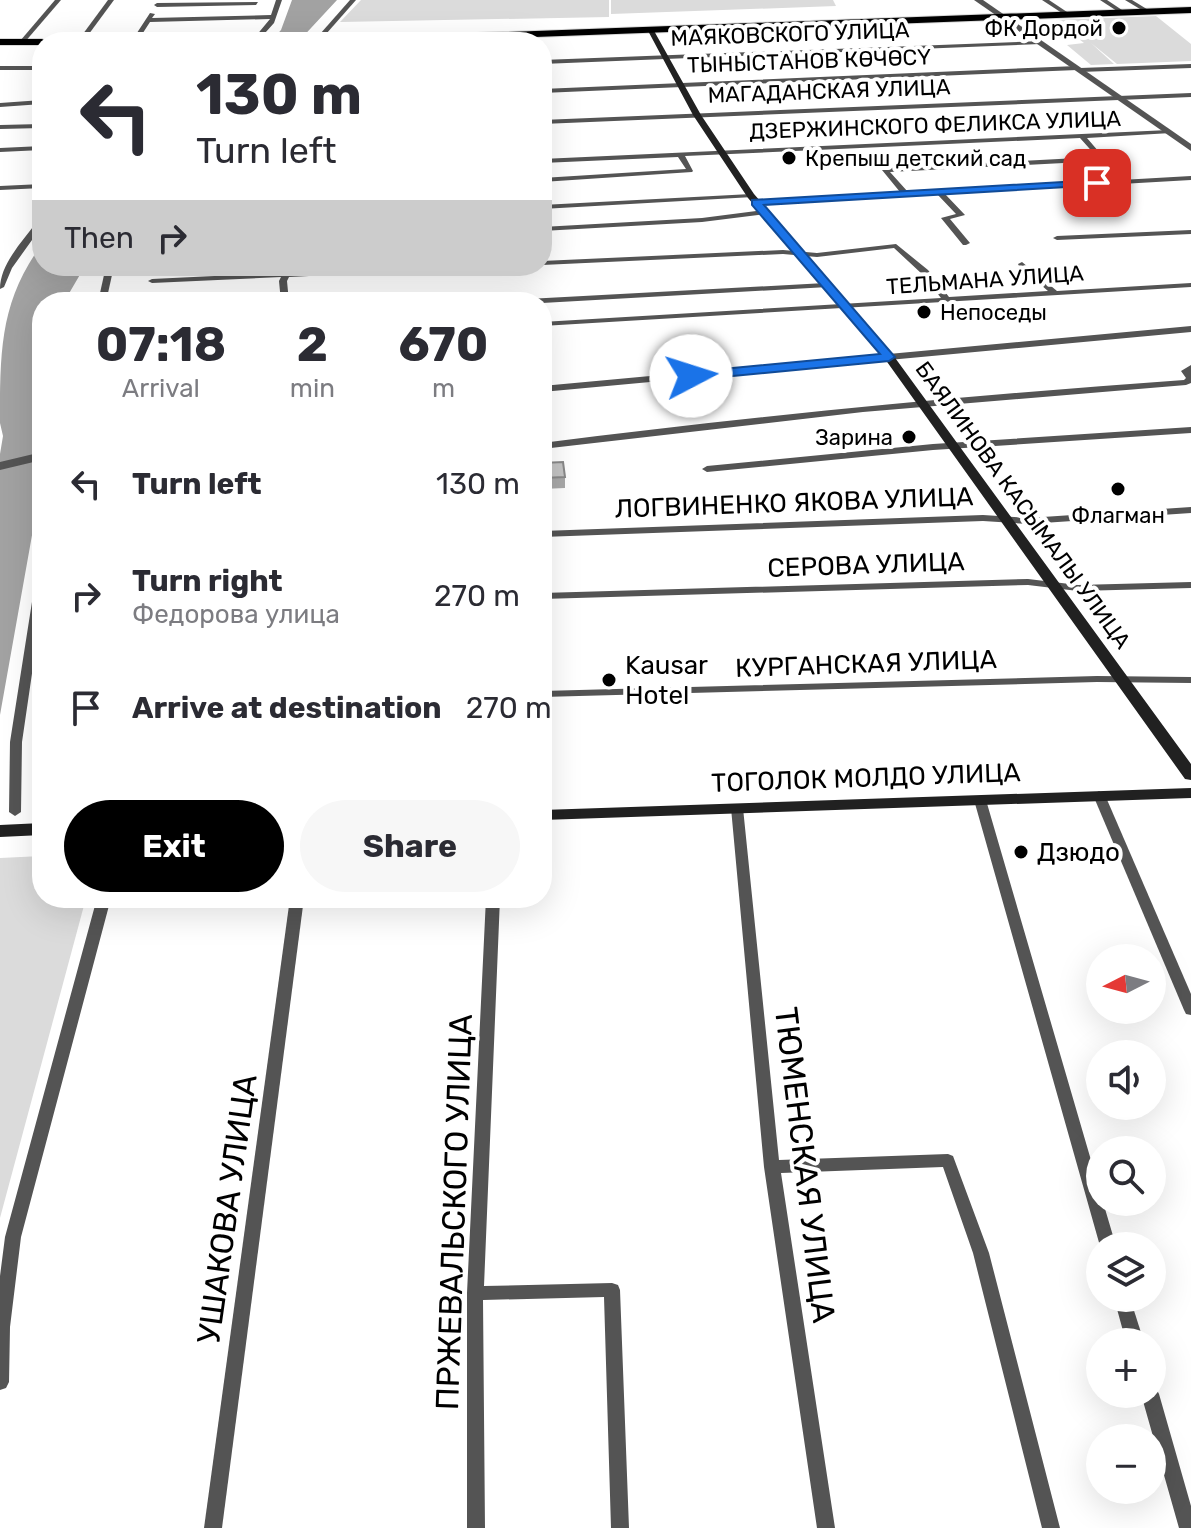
<!DOCTYPE html>
<meta charset="utf-8">
<style>
:root{--surface:#fff;--page:#f7f7f7;--text:#2b2b33;--muted:#7c7c81;--accent:#000}
body{margin:0;font-family:Rubik,sans-serif;background:var(--page);color:var(--text);height:100vh;display:flex;flex-direction:column;font-size:30px;white-space:nowrap}
*{box-sizing:border-box;margin:0}
p{font-size:26px;color:var(--muted)}
.icon{flex:none;width:44px;height:44px;fill:none;stroke:currentColor;stroke-width:2;stroke-linecap:round;stroke-linejoin:round}
.map{position:relative;flex:1;overflow:hidden}
.sheet{position:absolute;left:32px;top:292px;width:520px;height:616px;display:flex;flex-direction:column;background:var(--surface);border-radius:32px;box-shadow:0 8px 32px #0002}
.sheet>*{flex:none}
.hud{position:absolute;left:32px;top:32px;width:520px;height:244px;border-radius:32px;box-shadow:0 8px 32px #0002;background:#fff;color:var(--text);overflow:hidden}
.needle{width:52px;rotate:264deg}
.tools{position:absolute;left:1086px;top:944px;display:grid;gap:16px}
.tools a{display:grid;place-items:center;width:80px;height:80px;border-radius:50%;background:var(--surface);box-shadow:0 8px 32px #0002;font-size:40px}
.pin{position:absolute;display:grid;place-items:center;width:68px;height:68px;color:#fff;margin:-34px;border-radius:16px;box-shadow:0 4px 12px #0006}
.me{position:absolute;width:88px;margin:-44px;rotate:85deg;stroke-linejoin:round;filter:drop-shadow(0 0 6px #0008)}
.turn{display:flex;align-items:center;gap:28px;height:168px;padding:0 32px;font-size:36px}
.turn .icon{width:104px;height:104px;stroke-width:2.5}
.turn b{display:block;font-size:56px;line-height:68px}
.then{display:flex;align-items:center;height:76px;padding:0 32px;background:#0003;gap:16px;font-size:30px}
.eta{display:flex;justify-content:space-evenly;align-items:center;height:136px;text-align:center}
.eta b{font-size:48px;font-weight:700;line-height:56px}
.button{display:flex;gap:16px;margin-top:auto;padding:16px 32px}
.button a{flex:1;height:92px;border-radius:48px;background:var(--accent);color:#fff;font-size:32px;font-weight:700;line-height:92px;text-align:center}
.button a+a{background:var(--page);color:var(--text)}
ul{padding:0;list-style:none}
li{display:flex;align-items:center;gap:24px;height:112px;padding:0 32px}
li div{flex:1}
li b{display:block;font-size:30px}
li em{font-style:normal}
.map>svg:first-child{display:block}
.green{fill:#dbdbdb}
.water{fill:#a2a2a2}
.lines{fill:none;stroke-linecap:round;stroke-linejoin:round}
.primary-casing{stroke:#dbdbdb;stroke-width:2}
.minor{fill:#545454;fill-rule:evenodd}
.tertiary{fill:#545454;fill-rule:evenodd}
.secondary{fill:#212121;fill-rule:evenodd}
.primary{fill:#000;fill-rule:evenodd}
.wall{fill:#a9a9a9}
.building{fill:#c4c4c4;stroke:#898989;stroke-width:2}
.route{fill:#1a73e8;stroke:#114b97;stroke-width:2}
.poi-dot{fill:#000;stroke:#fff;stroke-width:3}
.labels{text-anchor:middle;dominant-baseline:central;stroke-width:8;stroke-linejoin:round;paint-order:stroke}
.far-poi-label{font-size:22px;fill:#000;stroke:#fff;text-anchor:end}
.far-street-label{font-size:22px;fill:#000;stroke:#fff}
.street-label{font-size:26px;fill:#000;stroke:#fff}
.poi-label{font-size:26px;fill:#000;stroke:#fff;text-anchor:start}
.near-street-label{font-size:32px;fill:#000;stroke:#fff}
</style>
<div class="map">
<svg width="1191" height="1528" viewBox="0 0 1191 1528">
<rect width="100%" height="100%" fill="#fff"/>
<!-- green -->
<g class="green">
<path d="M361,0H609V17L340,22Z"/>
<path d="M611,0H833L836,6L611,14Z"/>
<path d="M1156,16L1191,44V61L1117,64L1091,43L1114,64L1091,65L1067,45L1084,43L1055,20Z"/>
<path d="M42,856V898H86L0,1218V858Z"/>
</g>
<!-- water -->
<g class="water">
<path d="M292,0H337L298,42H270L281,30Z"/>
<path d="M42,244V266H85L64,302H42V479L0,715V454L3,436L0,423C0,351 0,301 42,244Z"/>
</g>
<g class="lines">
<!-- primary casing -->
<g class="primary-casing">
<g id="primary">
<path d="M1191,7V13L450,40L49,42L54,39L450,34Z"/>
<path d="M0,39H42L47,42H42V45H0Z"/>
</g>
</g>
<!-- minor -->
<g class="minor">
<path d="M55,0H61L24,43H20V41Z"/>
<path d="M108,0H114L83,42H77Z"/>
<path d="M276,0H282L274,23L257,42H251L270,19L150,22L137,42H131L150,13L155,14L152,18L271,15Z"/>
<path d="M350,0H356L319,42H313Z"/>
<path d="M1042,0H1049L1070,14L1065,15Z"/>
<path d="M1100,0H1107L1125,12L1120,13Z"/>
<path d="M1125,0H1132L1150,11L1145,12Z"/>
<path d="M258,2L256,5L157,7L154,5L157,3Z"/>
<path d="M1042,41L1040,44L542,64V60Z"/>
<path d="M1191,64V68L1080,72L1077,70L542,93V89L1077,66L1080,68Z"/>
<rect x="0" y="66" width="42" height="4"/>
<path d="M1191,93V97L542,124V120Z"/>
<path d="M42,100V104L0,107V103Z"/>
<path d="M42,124V128L0,129V125Z"/>
<path d="M1169,130L1172,132L1171,133L1087,138L1105,159L1102,161L890,172L908,192L1191,176V180L945,194L965,215L950,219L970,243L966,245H963L941,218L956,214L937,194L756,204L752,202L756,200L900,192L882,170L885,168L1097,157L1080,138L685,156L693,171L692,172L542,182V178L686,169L678,157L542,163V159Z"/>
<path d="M42,146V150L0,152V148Z"/>
<path d="M42,184V188L0,190V186Z"/>
<path d="M751,194L753,195V197L542,209V205Z"/>
<path d="M764,210L768,212L767,214L702,222L542,231V227L702,218Z"/>
<path d="M39,219H42V226L12,268L4,287L0,289C0,263 24,240 39,219Z"/>
<path d="M1191,230V234L1057,240L1053,238L1057,236Z"/>
<path d="M896,244L928,270L949,297L1048,291L1019,266L1018,264L1022,262L1057,291L1191,283V287L542,326V322L941,298L922,274L894,248L817,257L783,254L542,265V261L783,250L817,253Z"/>
<path d="M106,266H114L106,302H98Z"/>
<path d="M421,266H473L469,268L289,277L287,281L289,302H281L279,281L281,277L152,283L148,281L152,279Z"/>
<path d="M825,283H828V287L542,303L505,302L509,300Z"/>
<path d="M1191,365V383L1186,385L863,412L542,449V443C755,416 969,395 1184,380L1186,378L1181,371Z"/>
<path d="M1191,427V433L933,450L707,472L702,469L707,466L933,444Z"/>
<path d="M1191,507V513L1028,524L983,521L542,537V531L983,515L1028,518Z"/>
<path d="M42,567V605L22,742L21,812L15,816L9,812L10,742L37,570Z"/>
<path d="M1028,579L1078,585L1191,582V588L1078,591L1028,585L542,599V593Z"/>
<path d="M1097,676L1191,677V683L1097,682L542,697V691Z"/>
<path d="M1099,791L1105,795L1191,994V1015L1186,1014L1184,1010L1093,795Z"/>
<path d="M980,796L986,800L1100,1191V1202H1103L1116,1246H1100L974,800Z"/>
<path d="M737,804L743,808L779,1160L948,1154L953,1156L989,1253L1060,1528H1042L973,1253L943,1167L781,1173L835,1528H817L764,1167L731,808Z"/>
<path d="M97,898H111L21,1237L10,1327L9,1382L6,1388L0,1390V1276L5,1237Z"/>
<path d="M290,898H304L222,1528H204Z"/>
<path d="M486,898H500L484,1286L612,1283L618,1285L620,1290L629,1528H611L604,1297L483,1300L485,1528H467V1293Z"/>
<path d="M1114,1298H1130L1144,1342H1126Z"/>
<path d="M1152,1387L1156,1388L1159,1394L1191,1506V1528H1179L1141,1394H1152Z"/>
</g>
<!-- tertiary -->
<g class="tertiary">
<path d="M974,0H983L1191,144V151Z"/>
<path d="M1191,326V332L542,392V386Z"/>
<path d="M42,452V460L0,470V462Z"/>
</g>
<!-- secondary -->
<g class="secondary">
<path d="M646,27L653,29L701,115L754,194L893,355L1191,764V780L1185,779L885,359L748,198L693,115Z"/>
<path d="M1191,788V798L542,820V810Z"/>
<path d="M42,823V835L0,837V825Z"/>
</g>
<!-- primary -->
<use href="#primary" class="primary"/>
</g>
<!-- wall -->
<path class="wall" d="M542,463L565,477V488L542,489Z"/>
<!-- building -->
<path class="building" d="M563,462L565,477L542,478V463Z"/>
<!-- route -->
<path class="route" d="M1097,180L1102,183L1100,185L764,205L895,357L889,361L691,380L685,376L691,372L880,354L752,205V200Z"/>
<!-- markers -->
<g class="poi-dot">
<circle cx="1119" cy="28" r="8"/>
<circle cx="789" cy="158" r="8"/>
<circle cx="924" cy="312" r="8"/>
<circle cx="909" cy="437" r="8"/>
<circle cx="1118" cy="489" r="8"/>
<circle cx="609" cy="680" r="8"/>
<circle cx="1021" cy="852" r="8"/>
</g>
<g class="labels">
<!-- far-poi labels -->
<g class="far-poi-label">
<text x="1103" y="28">ФК Дордой</text>
<text x="805" y="158" text-anchor="start">Крепыш детский сад</text>
<text x="940" y="312" text-anchor="start">Непоседы</text>
<text x="893" y="437">Зарина</text>
<text x="1118" y="515" text-anchor="middle">Флагман</text>
</g>
<!-- far-street labels -->
<g class="far-street-label">
<text transform="translate(790 34) rotate(-2)">МАЯКОВСКОГО УЛИЦА</text>
<text transform="translate(809 61) rotate(-2)">ТЫНЫСТАНОВ КӨЧӨСҮ</text>
<text transform="translate(829 91) rotate(-2)">МАГАДАНСКАЯ УЛИЦА</text>
<text transform="translate(935 125) rotate(-2)">ДЗЕРЖИНСКОГО ФЕЛИКСА УЛИЦА</text>
<text transform="translate(985 280) rotate(-4)">ТЕЛЬМАНА УЛИЦА</text>
<text transform="translate(1023 505) rotate(54)">БАЯЛИНОВА КАСЫМАЛЫ УЛИЦА</text>
</g>
<!-- street labels -->
<g class="street-label">
<text transform="translate(794 503) rotate(-2)">ЛОГВИНЕНКО ЯКОВА УЛИЦА</text>
<text transform="translate(866 565) rotate(-2)">СЕРОВА УЛИЦА</text>
<text transform="translate(866 664) rotate(-2)">КУРГАНСКАЯ УЛИЦА</text>
<text transform="translate(866 778) rotate(-2)">ТОГОЛОК МОЛДО УЛИЦА</text>
</g>
<!-- poi labels -->
<g class="poi-label">
<text x="625" y="665">Kausar<tspan x="625" dy="30">Hotel</tspan></text>
<text x="1037" y="852">Дзюдо</text>
</g>
<!-- near-street labels -->
<g class="near-street-label">
<text transform="translate(805 1165) rotate(83)">ТЮМЕНСКАЯ УЛИЦА</text>
<text transform="translate(227 1209) rotate(-82)">УШАКОВА УЛИЦА</text>
<text transform="translate(454 1212) rotate(-88)">ПРЖЕВАЛЬСКОГО УЛИЦА</text>
</g>
</g>
</svg>
<div class="tools">
<a><svg class="needle" viewBox="-14 -14 28 28"><path d="M0-13l5 13h-10z" fill="#e53935"/><path d="M0 13l5-13h-10z" fill="#7c7c81"/></svg></a>
<a><svg class="icon" aria-label="sound" viewBox="0 0 24 24"><path d="M4 9h4l5-4v14l-5-4H4zM17 9q2 3 0 6"/></svg></a>
<a><svg class="icon" aria-label="search" viewBox="0 0 24 24"><circle cx="10" cy="10" r="6"/><path d="M15 15l6 6"/></svg></a>
<a><svg class="icon" aria-label="layers" viewBox="0 0 24 24"><path d="M12 4l9 5-9 5-9-5zM3 14l9 5 9-5"/></svg></a>
<a>+</a>
<a>−</a>
</div>
<div class="pin" style="left:1097px;top:183px;background:#d93025"><svg class="icon" aria-label="arrive" viewBox="0 0 24 24"><path d="M6 21V4h12l-3 4 3 4H6"/></svg></div>
<svg class="me" style="left:691px;top:376px" viewBox="-20 -20 40 40"><circle r="19" fill="#fff"/><path d="M0-13L10 11 0 6-10 11z" fill="#1a73e8"/></svg>
<div class="hud">
<div class="turn"><svg class="icon" aria-label="left" viewBox="0 0 24 24"><path d="M17 20v-9H6M10 6l-5 5 5 5"/></svg><div><b>130 m</b>Turn left</div></div>
<div class="then">Then<svg class="icon" aria-label="right" viewBox="0 0 24 24"><path d="M7 20v-9h11M14 6l5 5-5 5"/></svg></div>
</div>
<section class="sheet">
<div class="eta">
<div><b>07:18</b><p>Arrival</p></div>
<div><b>2</b><p>min</p></div>
<div><b>670</b><p>m</p></div>
</div>
<ul>
<li><svg class="icon" aria-label="left" viewBox="0 0 24 24"><path d="M17 20v-9H6M10 6l-5 5 5 5"/></svg><div><b>Turn left</b></div><em>130 m</em></li>
<li><svg class="icon" aria-label="right" viewBox="0 0 24 24"><path d="M7 20v-9h11M14 6l5 5-5 5"/></svg><div><b>Turn right</b><p>Федорова улица</p></div><em>270 m</em></li>
<li><svg class="icon" aria-label="arrive" viewBox="0 0 24 24"><path d="M6 21V4h12l-3 4 3 4H6"/></svg><div><b>Arrive at destination</b></div><em>270 m</em></li>
</ul>
<div class="button"><a>Exit</a><a>Share</a></div>
</section>
</div>
